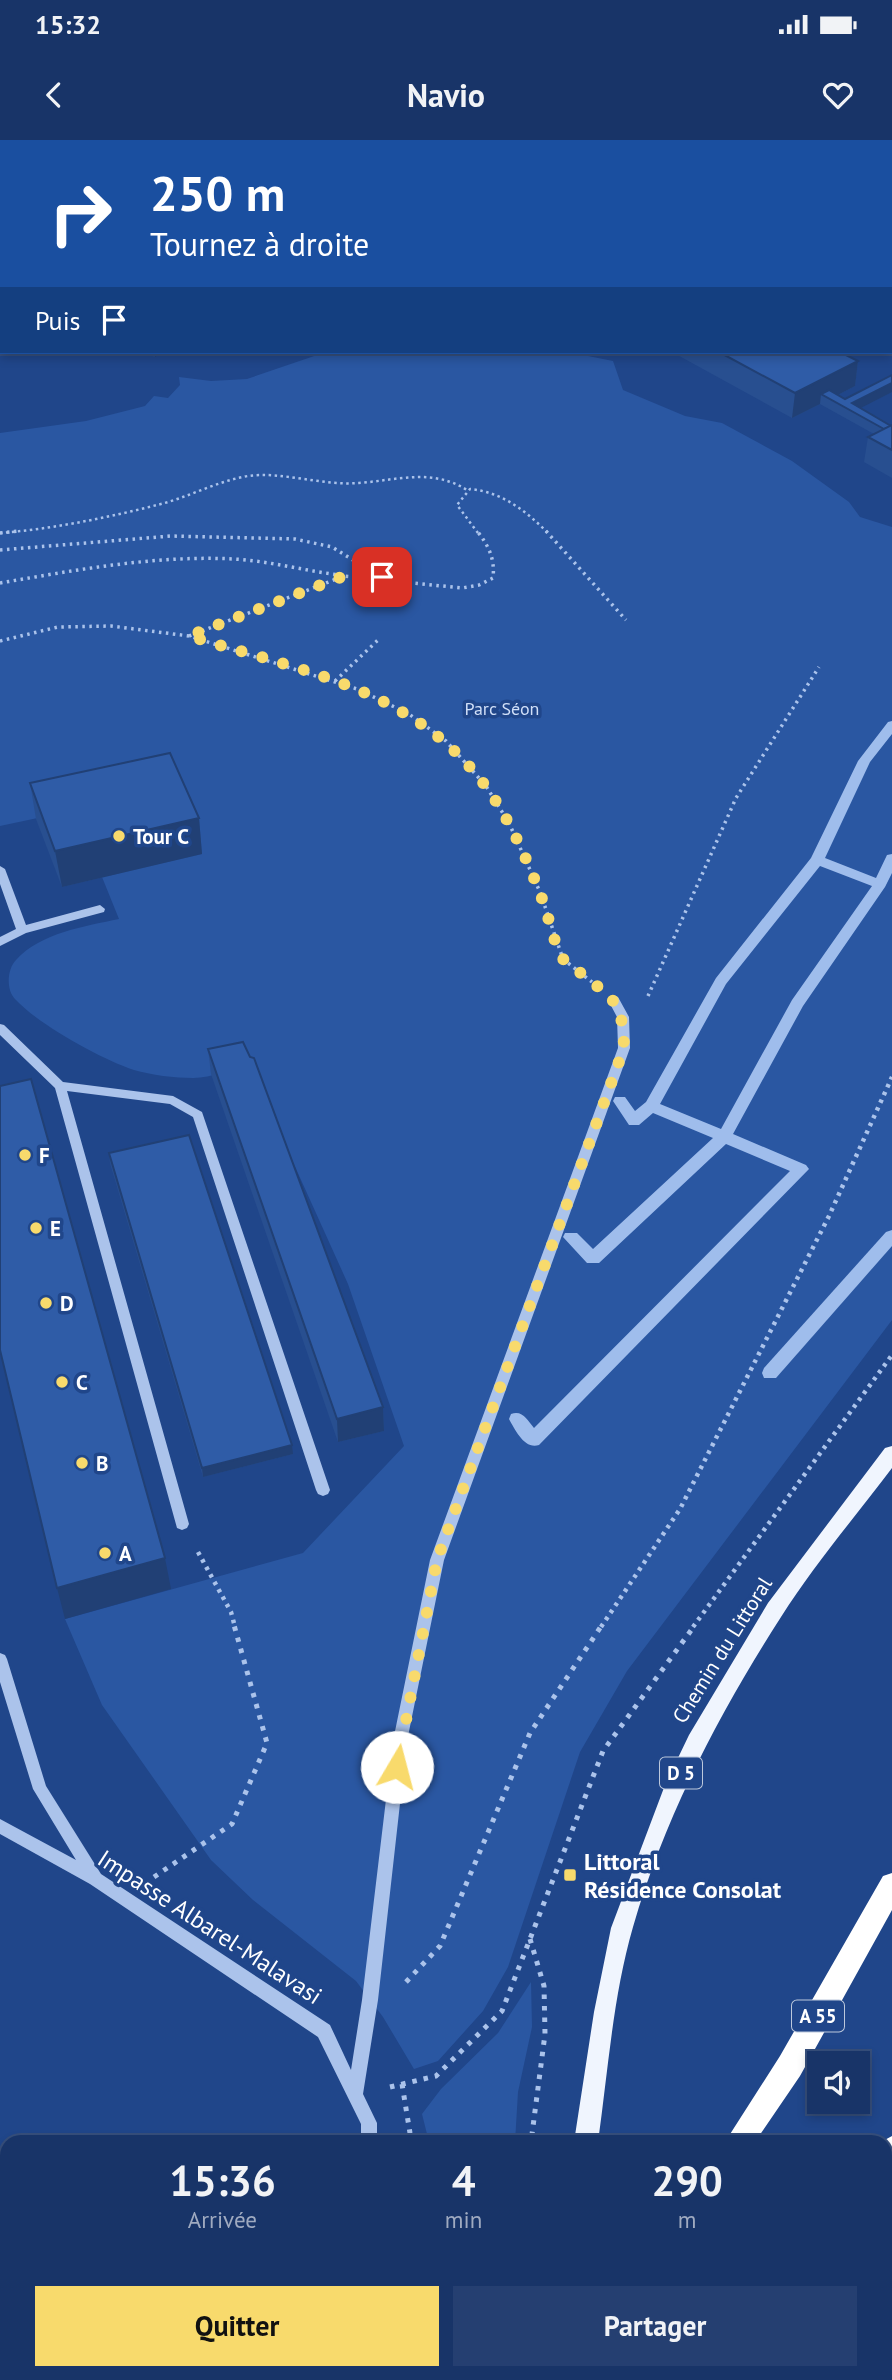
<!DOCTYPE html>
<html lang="fr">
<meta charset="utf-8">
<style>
:root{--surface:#183468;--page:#253f71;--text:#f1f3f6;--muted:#9faac0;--line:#364f7c;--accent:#f8da6c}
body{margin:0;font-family:"PT Sans",sans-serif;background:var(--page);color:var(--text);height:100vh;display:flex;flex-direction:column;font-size:26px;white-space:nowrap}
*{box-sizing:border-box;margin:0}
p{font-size:23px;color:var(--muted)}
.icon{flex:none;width:38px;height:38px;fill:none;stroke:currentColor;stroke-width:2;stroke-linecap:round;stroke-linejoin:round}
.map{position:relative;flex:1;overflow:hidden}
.drawer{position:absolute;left:0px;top:1995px;width:892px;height:245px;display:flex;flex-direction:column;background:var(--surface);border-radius:21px 21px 0 0;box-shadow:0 4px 10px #0003,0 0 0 2px var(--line)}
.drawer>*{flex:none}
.banner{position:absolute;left:0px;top:0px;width:892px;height:214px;box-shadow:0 4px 10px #0003,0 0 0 2px var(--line);background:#1a4fa0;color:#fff;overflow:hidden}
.tools{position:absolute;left:807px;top:1911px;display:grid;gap:14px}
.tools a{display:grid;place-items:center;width:63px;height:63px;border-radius:0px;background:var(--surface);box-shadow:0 4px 10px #0003,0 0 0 2px var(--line);font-size:35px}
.pin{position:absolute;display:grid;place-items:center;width:60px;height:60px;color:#fff;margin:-30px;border-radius:14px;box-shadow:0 4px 10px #0006}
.me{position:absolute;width:77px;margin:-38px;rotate:8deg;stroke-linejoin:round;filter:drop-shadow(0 0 5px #0008)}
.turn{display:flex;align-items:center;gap:24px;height:147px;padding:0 35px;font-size:32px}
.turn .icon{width:91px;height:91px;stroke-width:2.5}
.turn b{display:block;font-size:49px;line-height:60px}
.then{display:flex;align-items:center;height:66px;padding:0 35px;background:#0003;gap:14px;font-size:26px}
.eta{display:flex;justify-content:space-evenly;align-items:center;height:119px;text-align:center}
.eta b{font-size:42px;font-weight:800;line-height:49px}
.button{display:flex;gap:14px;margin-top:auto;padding:14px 35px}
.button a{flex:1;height:80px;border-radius:0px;background:var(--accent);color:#111;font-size:28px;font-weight:800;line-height:80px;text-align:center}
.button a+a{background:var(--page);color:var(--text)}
.status{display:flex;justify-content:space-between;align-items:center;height:49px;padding:0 35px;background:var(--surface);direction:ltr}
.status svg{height:19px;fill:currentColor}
header{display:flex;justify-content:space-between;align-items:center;height:91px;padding:0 35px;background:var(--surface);font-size:32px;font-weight:800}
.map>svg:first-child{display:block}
.green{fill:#2a57a2}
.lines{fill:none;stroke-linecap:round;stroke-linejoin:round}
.stream{fill:#9fbdec;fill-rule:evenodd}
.path-far3{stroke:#abc3eb;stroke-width:2.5;stroke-dasharray:2.5 3.5;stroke-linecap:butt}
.path-far2{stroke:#abc3eb;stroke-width:3.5;stroke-dasharray:2.5 4.5;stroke-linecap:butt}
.path-far1{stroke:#abc3eb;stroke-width:4.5;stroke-dasharray:3.5 5;stroke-linecap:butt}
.path{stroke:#abc3eb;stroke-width:5;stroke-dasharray:4.5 7;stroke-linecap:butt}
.minor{fill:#abc3eb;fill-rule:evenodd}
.major{fill:#f0f5fe;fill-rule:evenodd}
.highway{fill:#fff;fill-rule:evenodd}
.rail-casing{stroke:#fff;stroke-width:5}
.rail{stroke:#20468a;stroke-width:3.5;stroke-dasharray:10;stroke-linecap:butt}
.wall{fill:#284f90}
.shaded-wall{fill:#214075}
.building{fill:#2f5ca7;stroke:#214075;stroke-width:2}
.route{stroke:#f8da6c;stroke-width:12;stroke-dasharray:0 21.6}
.poi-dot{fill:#f8da6c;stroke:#20468a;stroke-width:2.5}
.labels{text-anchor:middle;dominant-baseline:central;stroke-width:7;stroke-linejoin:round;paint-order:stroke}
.far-park-label{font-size:18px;fill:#d0dff8;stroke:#20468a}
.shield{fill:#20468a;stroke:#bcc8dc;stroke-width:2}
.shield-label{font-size:19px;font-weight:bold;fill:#fff}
.poi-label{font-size:21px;font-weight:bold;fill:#fff;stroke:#20468a;text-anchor:start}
.street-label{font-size:21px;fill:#fff;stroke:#20468a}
.near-poi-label{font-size:24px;font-weight:bold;fill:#fff;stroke:#20468a;text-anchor:start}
.near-street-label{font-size:24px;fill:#fff;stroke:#20468a}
</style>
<div class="status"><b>15:32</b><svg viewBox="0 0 49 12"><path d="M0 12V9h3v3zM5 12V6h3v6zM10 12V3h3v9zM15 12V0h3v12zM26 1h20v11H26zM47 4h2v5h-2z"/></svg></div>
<header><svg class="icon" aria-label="back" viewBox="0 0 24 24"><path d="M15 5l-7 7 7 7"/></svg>Navio<svg class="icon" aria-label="heart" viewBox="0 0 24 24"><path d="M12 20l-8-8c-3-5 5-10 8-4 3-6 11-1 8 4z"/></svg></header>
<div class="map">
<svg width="892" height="2240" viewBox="0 0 892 2240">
<rect width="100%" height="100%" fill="#20468a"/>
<!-- green -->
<g class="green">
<path d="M326,212H568L613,221L623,250L685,276L722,283L792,321L849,362L860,377L892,387V1180L627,1531L580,1612L508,1827L483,1871L438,1921L414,1929L383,1877L356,1841L253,1760L211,1720L102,1565L65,1479L303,1413L404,1306L348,1144L250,927C231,928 212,938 193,938C175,938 151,935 134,930C101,919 39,885 15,859C6,850 7,829 16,820C40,793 86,786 119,779L102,737L202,713L174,649L0,686V293L86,281L145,266L154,256L168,258L180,245L179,237L211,241L247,239Z"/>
<path d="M531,1842L532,1887L518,1952L515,2002H429L422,1974L441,1949L498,1893Z"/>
<path d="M291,2233H467L461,2240H286Z"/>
</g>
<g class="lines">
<!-- stream -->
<g class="stream">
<path d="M892,581V594L870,622L825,718L876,738L887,715L892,714V733L885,747L803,866L733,994L806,1025L809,1029L539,1305C525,1310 515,1290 509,1279L511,1274C523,1270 527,1280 534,1288L790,1031L726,1004L599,1123H587L563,1097L565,1093H577L593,1109L713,998L653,973L639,985H629L613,961L615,957H625L635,971L646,962L716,838L811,718L858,621L888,582ZM820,726L872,746L792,860L721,989L660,964L726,844Z"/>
<path d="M892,1090V1106L776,1238H764L762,1233L764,1228L886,1092Z"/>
</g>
<!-- path-far3 -->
<g class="path-far3">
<path d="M0,393C52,389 106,378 157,365C187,358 217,341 248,336C281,331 322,346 359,343C398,340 432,328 467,350"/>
<path d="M478,393L457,365L470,349C502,352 526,371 548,393"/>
</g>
<!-- path-far2 -->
<g class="path-far2">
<path d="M546,391L626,480"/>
<path d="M0,393L19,391"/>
<path d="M0,410L171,396L295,399L332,407L353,420L362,433"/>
<path d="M0,443C76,430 156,415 234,419C270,421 305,431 340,435"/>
<path d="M189,496L344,436L462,448L479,445L493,438C495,419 489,406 477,391"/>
<path d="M0,501L58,487L111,486L189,496L357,549L409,574L446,601L486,646L509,683L540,752L563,819L592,842"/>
<path d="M335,541L378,500"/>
<path d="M648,856L736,658L819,527"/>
</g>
<!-- path-far1 -->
<g class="path-far1">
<path d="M198,1412L231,1472L235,1487"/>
<path d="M601,1487L680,1369L829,1076L892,937"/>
<path d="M693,1487L892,1215"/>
</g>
<!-- path -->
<g class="path">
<path d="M154,1737L232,1684L267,1603L234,1485"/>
<path d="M530,1799L544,1846L545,1894L531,2002"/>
<path d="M406,1842L440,1806L530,1593L602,1485"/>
<path d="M402,1944L410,1993L415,2002"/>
<path d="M390,1947L436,1936L502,1871L603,1611L695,1485"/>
</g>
<!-- minor -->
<g class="minor">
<rect x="0" y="31" width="2" height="6"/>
<path d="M0,726L5,729L26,785L100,765L105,769L104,772L26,793L0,806V797L16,789L0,744Z"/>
<path d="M614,856L618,857L629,877L630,908L444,1420L407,1601L378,1860L363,1954L377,1983V2002H361V1984L318,1897L90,1744L0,1694V1679L76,1720L33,1649L0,1542V1513L5,1515L7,1519L46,1646L101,1734L330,1885L351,1930L362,1860L393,1601L430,1420L618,908L617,877L608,860Z"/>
<path d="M0,884L4,885L63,942L173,956L202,972L330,1350L328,1354L323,1356L318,1354L316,1350L193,977L170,964L67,951L189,1384L187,1388L182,1390L177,1388L55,948L0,895Z"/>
<path d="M239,2233H258L254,2240H235Z"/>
</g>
<!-- major -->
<path class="major" d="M892,1306V1328C855,1377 814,1425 781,1477C719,1574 665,1676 633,1787C613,1856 608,1931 598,2002H574L594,1872L611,1788L665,1645L689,1595L768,1463L885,1308Z"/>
<!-- highway -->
<g class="highway">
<path d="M892,1733V1770L800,1936L755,2002H725L780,1916L883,1736Z"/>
<path d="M892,1996V2032L886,2035V2002H881Z"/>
<path d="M569,2233H601L598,2240H566Z"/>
<path d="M743,2233H774L771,2240H740Z"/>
</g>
<!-- rail casing -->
<g class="rail-casing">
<g id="rail">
<path d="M620,2L623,0"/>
<path d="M639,2L642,0"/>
</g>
</g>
<!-- rail -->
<use href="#rail" class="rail"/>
</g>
<!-- wall -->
<g class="wall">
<path d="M362,0H394L393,2H362Z"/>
<rect x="438" y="0" width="90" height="2"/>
<path d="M891,42H892V117L891,116Z"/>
<rect x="0" y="66" width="2" height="98"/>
<path d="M141,212H163L155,217Z"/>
<path d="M672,212H840L858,221L855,246L838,255L891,286L892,285V338L864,322L868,297L874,294L820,264L792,278Z"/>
<path d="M30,643L199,678L202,714L62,747L36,679Z"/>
<path d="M208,909L383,1267L384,1291L338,1302L211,934Z"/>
<path d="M109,1013L293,1314L203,1337L110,1023Z"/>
</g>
<!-- shaded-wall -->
<g class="shaded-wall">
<rect x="518" y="0" width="10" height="2"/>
<rect x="891" y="9" width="1" height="23"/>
<path d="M2,178V205L0,206V179Z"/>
<path d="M154,212H163L155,217Z"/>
<path d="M858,221L855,246L830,259L821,254L820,264L792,278L795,253Z"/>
<path d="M892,243V252L853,272L852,263Z"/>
<path d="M199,678L202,714L62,747L55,711Z"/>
<path d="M383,1267L384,1291L338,1302L337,1279Z"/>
<path d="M292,1305L293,1314L203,1337L202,1328Z"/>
<path d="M165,1418L171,1449L65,1479L57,1448Z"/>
<path d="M7,2081V2108L0,2119V2091Z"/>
<path d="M63,2233H74L70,2240H58Z"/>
</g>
<!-- building -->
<g class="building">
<path d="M697,0H892V9H891V2H694Z"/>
<path d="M891,42H892V98L891,97Z"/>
<rect x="0" y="66" width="2" height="10"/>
<path d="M0,77L2,78V137L0,136Z"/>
<path d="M719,212H840L858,221L795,253Z"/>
<path d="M892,235V243L852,263L891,286L884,289L821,254L829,250L845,259Z"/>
<path d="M892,285V310L868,297Z"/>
<path d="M170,613L199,678L55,711L30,643Z"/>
<path d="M243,902L250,917L254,918L383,1267L337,1279L208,909Z"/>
<path d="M31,939L165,1418L57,1448L0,1210V946Z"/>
<path d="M189,995L292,1305L202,1328L109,1013Z"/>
<path d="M0,2070L7,2075V2081L0,2091Z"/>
<path d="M0,2152L7,2156V2233H63L58,2240H0Z"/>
</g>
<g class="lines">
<!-- route -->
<path class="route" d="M382,437L362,434L344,436L189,496C317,535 441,554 509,684C523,710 535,739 545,767C550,783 554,803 562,817C565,823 573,827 578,831C613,859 623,860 624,908L437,1420L397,1627"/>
</g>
<!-- markers -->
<g class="poi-dot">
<circle cx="119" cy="696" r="7"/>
<circle cx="25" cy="1015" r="7"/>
<circle cx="36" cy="1088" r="7"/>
<circle cx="46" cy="1163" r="7"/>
<circle cx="62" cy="1242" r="7"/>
<circle cx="82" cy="1323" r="7"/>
<circle cx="105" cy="1413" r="7"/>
<rect x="563" y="1728" width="14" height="14" rx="3.5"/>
</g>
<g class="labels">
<!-- far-park labels -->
<g class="far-park-label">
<text x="502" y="568">Parc Séon</text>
</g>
<!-- shield labels -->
<g class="shield">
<rect x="660" y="1617.5" width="42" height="31" rx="5"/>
<rect x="792" y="1860.5" width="52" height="31" rx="5"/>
</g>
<g class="shield-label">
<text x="681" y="1633">D 5</text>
<text x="818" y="1876">A 55</text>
</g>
<!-- poi labels -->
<g class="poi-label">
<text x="133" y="696">Tour C</text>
<text x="39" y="1015">F</text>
<text x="50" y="1088">E</text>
<text x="60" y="1163">D</text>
<text x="76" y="1242">C</text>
<text x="96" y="1323">B</text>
<text x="119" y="1413">A</text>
</g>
<!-- street labels -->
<g class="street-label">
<text transform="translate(722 1510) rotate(-58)">Chemin du Littoral</text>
</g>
<!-- near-poi labels -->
<g class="near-poi-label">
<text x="584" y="1721">Littoral<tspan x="584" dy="28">Résidence Consolat</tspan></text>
</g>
<!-- near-street labels -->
<g class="near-street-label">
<text transform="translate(210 1787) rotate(33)">Impasse Albarel-Malavasi</text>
</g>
</g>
</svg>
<div class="tools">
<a><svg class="icon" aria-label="sound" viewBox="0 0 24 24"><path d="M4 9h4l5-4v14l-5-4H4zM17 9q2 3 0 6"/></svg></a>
</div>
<div class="pin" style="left:382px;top:437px;background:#d93025"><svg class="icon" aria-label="arrive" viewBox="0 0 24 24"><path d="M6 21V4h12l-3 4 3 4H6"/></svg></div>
<svg class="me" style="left:397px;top:1627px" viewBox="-20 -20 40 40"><circle r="19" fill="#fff"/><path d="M0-13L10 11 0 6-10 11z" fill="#f8da6c"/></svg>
<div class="banner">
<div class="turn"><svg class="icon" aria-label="right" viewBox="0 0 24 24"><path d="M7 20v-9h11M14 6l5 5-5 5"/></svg><div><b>250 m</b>Tournez à droite</div></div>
<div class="then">Puis<svg class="icon" aria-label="arrive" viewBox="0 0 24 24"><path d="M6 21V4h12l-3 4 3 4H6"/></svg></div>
</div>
<section class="drawer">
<div class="eta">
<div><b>15:36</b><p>Arrivée</p></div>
<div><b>4</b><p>min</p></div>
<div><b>290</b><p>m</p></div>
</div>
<div class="button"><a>Quitter</a><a>Partager</a></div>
</section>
</div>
